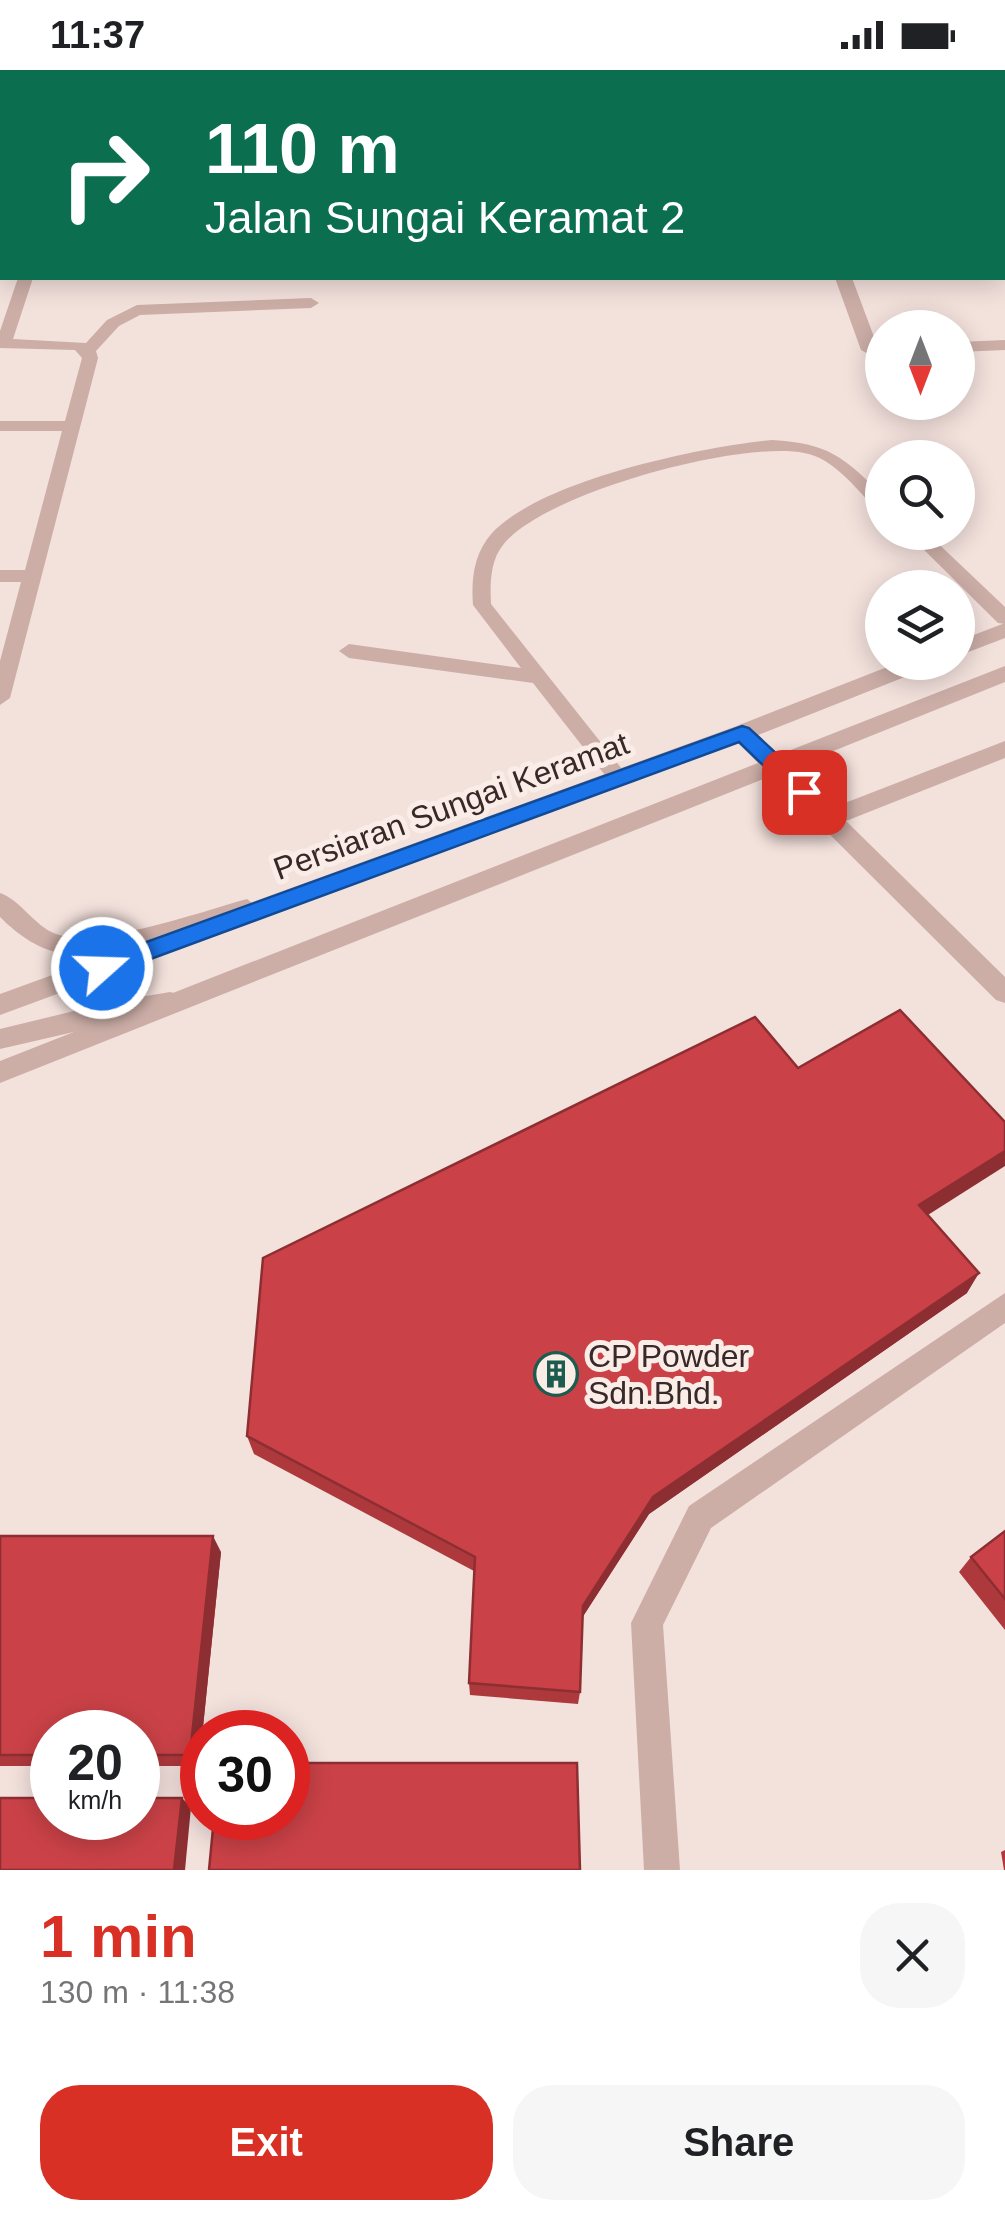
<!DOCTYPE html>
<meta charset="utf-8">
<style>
:root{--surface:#fff;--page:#f6f6f6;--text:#202124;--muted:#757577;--accent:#d93025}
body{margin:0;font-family:Helvetica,sans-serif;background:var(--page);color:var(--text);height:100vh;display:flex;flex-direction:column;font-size:38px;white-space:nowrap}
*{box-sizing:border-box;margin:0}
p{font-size:32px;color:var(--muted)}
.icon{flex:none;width:55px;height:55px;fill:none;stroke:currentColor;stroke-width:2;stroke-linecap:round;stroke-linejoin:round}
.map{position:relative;height:1800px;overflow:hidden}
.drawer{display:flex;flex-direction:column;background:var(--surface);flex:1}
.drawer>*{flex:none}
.hud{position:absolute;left:0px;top:0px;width:1005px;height:210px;box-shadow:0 5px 25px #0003;background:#0b6e4f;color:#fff;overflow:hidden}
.needle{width:65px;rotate:180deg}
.buttons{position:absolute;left:865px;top:240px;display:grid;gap:20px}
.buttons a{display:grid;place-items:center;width:110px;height:110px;border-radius:50%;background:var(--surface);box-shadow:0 5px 25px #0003;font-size:50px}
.speed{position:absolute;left:30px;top:1640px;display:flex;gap:20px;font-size:50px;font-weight:700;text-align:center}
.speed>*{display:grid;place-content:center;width:130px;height:130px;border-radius:50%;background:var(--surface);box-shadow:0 5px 25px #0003;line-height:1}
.speed small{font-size:25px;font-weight:400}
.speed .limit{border:15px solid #d22;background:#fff;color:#111}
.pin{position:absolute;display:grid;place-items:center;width:85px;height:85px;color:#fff;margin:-42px;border-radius:20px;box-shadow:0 5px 15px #0006}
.me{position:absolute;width:110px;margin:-55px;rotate:70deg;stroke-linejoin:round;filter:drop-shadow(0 0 8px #0008)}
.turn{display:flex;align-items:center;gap:35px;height:210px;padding:0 40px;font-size:45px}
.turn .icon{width:130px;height:130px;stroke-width:2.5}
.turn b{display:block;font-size:70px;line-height:85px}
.round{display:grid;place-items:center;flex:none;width:105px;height:105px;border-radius:40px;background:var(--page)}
.overview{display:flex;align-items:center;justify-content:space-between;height:170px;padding:0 40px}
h1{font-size:60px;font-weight:800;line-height:75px;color:var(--accent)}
.primary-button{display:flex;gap:20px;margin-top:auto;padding:20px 40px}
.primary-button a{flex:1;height:115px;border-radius:40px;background:var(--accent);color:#fff;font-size:40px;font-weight:800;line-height:115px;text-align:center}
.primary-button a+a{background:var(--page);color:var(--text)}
.status{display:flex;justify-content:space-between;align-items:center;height:70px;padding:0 50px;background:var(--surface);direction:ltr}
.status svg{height:28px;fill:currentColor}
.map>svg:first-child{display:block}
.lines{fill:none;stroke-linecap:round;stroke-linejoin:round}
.lane{fill:#ccaea7;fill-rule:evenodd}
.street{fill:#ccaea7;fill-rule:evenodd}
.wall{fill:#ae393d}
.shaded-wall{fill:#8d2e32}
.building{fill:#ca4247;stroke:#8d2e32;stroke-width:2.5}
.route{fill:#1a73e8;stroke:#114b97;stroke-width:2.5}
.labels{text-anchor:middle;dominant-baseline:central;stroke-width:10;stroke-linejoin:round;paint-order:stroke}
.street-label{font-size:32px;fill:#382828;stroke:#faede8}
.poi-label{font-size:32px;fill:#382828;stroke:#faede8;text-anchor:start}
</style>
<div class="status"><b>11:37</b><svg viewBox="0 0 49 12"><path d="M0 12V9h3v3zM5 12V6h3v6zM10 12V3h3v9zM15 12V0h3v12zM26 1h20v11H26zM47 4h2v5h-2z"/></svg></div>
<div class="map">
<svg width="1005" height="1800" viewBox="0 0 1005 1800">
<rect width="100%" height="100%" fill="#f3e1dc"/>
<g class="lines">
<!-- lane -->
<g class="lane">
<path d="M65,0H82L84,2H67Z"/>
<path d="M1002,93H1005L1002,102Z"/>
<path d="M18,208H33L13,269L86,273L107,250L137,235L311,228L319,233L311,238L140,245L119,256L96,281L98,288L10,628L0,635V591L21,512H0V500H25L62,361H0V351H65L82,288L75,280L0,278V261Z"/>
<path d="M772,370C828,373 844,387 882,425V441L876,439C856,419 834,388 804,383C741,370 543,423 503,475C490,491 490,514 491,534L626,704L629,709L626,714H612L533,613L349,588L339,581L349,574L521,598L473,535C471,509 474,483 492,463C542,410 701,377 772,370Z"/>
<path d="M906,462H926L1005,537V554L998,553Z"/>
<path d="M0,823C21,830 34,856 56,864C97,879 203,841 247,829L258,838L255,844C204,861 119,891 66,884C40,881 18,865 0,847Z"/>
<path d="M170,922L178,924L181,931L178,938L0,979V959L111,932Z"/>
</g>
<!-- street -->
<g class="street">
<rect x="1002" y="135" width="3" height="10"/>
<path d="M835,208H852L877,275H882V285H870L861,280Z"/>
<path d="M1005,270V280L958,282V272Z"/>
<path d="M1005,553V568L958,586V571Z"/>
<path d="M900,592H932L930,597L758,665L778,685L1005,596V612L791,698L832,738L1005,671V688L846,751L1005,907V933L996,930L771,706L0,1013V991L758,693L738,673L0,945V924L734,657Z"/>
<path d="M1005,1223V1253L711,1458L663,1555L680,1800H644L631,1553L689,1436Z"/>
</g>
</g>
<!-- wall -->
<g class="wall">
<path d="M798,998L928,1145L967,1223L649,1444L582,1548L580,1622L578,1634L470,1625L469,1613L474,1501L254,1384L247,1366Z"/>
<path d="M1005,1461V1560L959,1502L971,1487Z"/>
<path d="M0,1466L221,1482L199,1696H138V1662H52V1696H0Z"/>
<path d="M1005,1780V1800H1004L1001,1782Z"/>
</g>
<!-- shaded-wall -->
<g class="shaded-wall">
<path d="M1005,1081V1096L909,1157L919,1135Z"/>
<path d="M979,1203L967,1223L649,1444L580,1551L583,1536L653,1427Z"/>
<path d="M213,1466L221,1482L199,1696L190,1685Z"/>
<path d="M182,1728L191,1737L185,1800H174Z"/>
</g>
<!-- building -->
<g class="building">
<path d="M900,940L1005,1052V1081L919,1135L979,1203L653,1427L583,1536L580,1622L469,1613L475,1487L247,1366L263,1188L755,947L798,998Z"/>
<path d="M1005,1461V1529L971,1487Z"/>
<path d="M0,1466H213L190,1685H138V1662H52V1685H0Z"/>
<path d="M288,1693H577L580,1800H209L214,1748H288Z"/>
<path d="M0,1728H52V1748H138V1728H182L174,1800H0Z"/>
</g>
<!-- route -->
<path class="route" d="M742,656L749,658L811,716L814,722L811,727H796L739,672L110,904H94L91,898L94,891Z"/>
<!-- icons -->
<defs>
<g id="building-ring" transform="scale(2.25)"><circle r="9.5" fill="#faede8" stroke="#1c5b4e" stroke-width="1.5"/><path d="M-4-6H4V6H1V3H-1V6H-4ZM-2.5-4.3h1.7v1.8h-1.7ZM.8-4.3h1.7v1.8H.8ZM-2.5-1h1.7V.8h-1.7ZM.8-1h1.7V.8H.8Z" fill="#1c5b4e"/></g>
</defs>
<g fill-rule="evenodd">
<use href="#building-ring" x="556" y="1304"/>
</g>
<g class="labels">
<!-- street labels -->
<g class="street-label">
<text transform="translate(451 736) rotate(-20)">Persiaran Sungai Keramat</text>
</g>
<!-- poi labels -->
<g class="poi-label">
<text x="588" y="1286">CP Powder<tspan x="588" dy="37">Sdn.Bhd.</tspan></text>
</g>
</g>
</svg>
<div class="buttons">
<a><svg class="needle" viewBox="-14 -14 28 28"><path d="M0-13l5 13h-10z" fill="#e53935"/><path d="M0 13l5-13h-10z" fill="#757577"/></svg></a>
<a><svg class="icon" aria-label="search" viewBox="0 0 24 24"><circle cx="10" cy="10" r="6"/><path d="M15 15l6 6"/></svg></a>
<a><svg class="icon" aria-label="layers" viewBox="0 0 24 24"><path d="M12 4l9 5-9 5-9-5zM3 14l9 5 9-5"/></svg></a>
</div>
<div class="speed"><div>20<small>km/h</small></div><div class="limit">30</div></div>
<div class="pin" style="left:804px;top:722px;background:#d93025"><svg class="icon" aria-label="arrive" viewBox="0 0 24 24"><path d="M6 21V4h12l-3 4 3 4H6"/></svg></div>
<svg class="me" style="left:102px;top:898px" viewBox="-20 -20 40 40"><circle r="17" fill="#1a73e8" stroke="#fff" stroke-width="3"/><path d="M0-11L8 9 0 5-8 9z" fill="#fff"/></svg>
<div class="hud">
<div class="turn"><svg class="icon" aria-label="right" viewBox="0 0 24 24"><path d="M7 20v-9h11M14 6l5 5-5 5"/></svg><div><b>110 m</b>Jalan Sungai Keramat 2</div></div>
</div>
</div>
<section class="drawer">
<div class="overview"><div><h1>1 min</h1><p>130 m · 11:38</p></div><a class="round"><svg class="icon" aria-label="close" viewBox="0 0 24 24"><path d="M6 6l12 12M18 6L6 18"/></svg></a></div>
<div class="primary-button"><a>Exit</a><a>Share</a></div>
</section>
